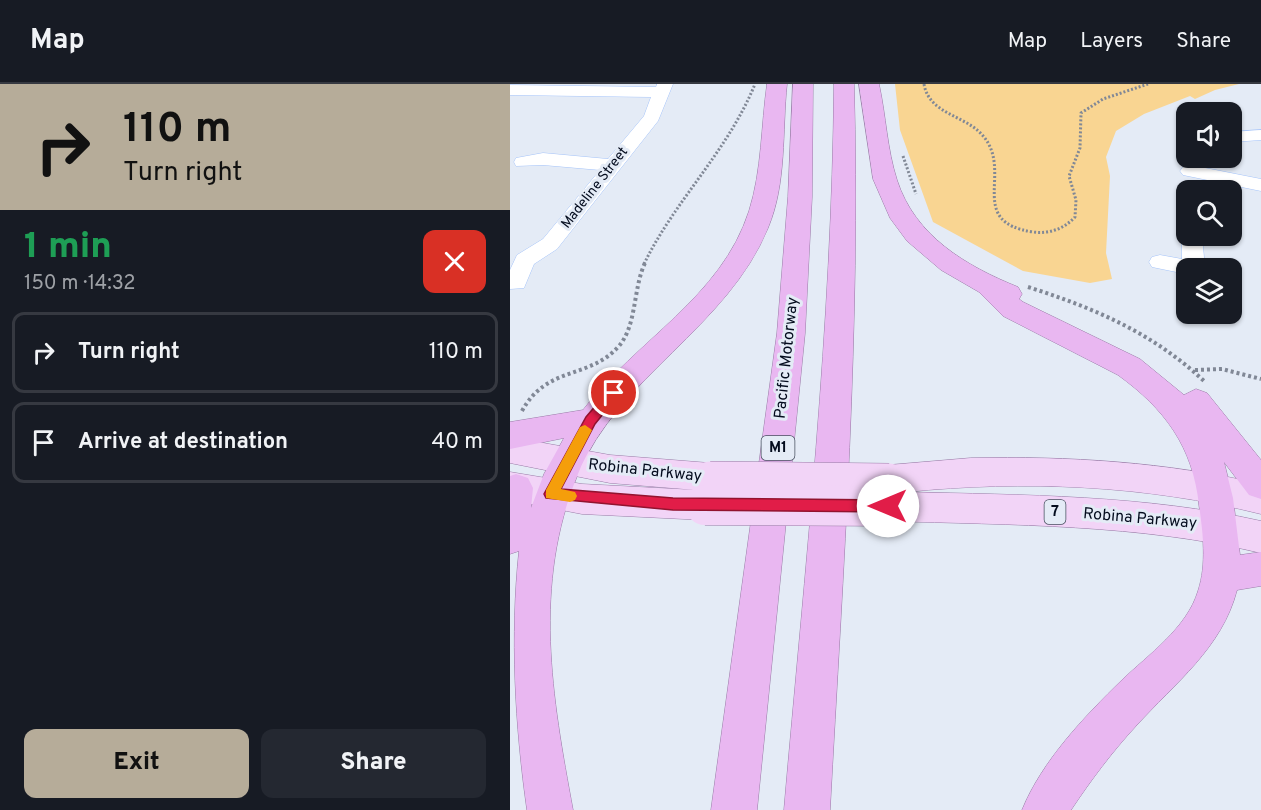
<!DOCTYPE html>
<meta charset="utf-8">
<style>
:root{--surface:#171b24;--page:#242831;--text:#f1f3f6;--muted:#9ea1a6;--line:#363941;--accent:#b6ac99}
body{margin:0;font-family:Overpass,sans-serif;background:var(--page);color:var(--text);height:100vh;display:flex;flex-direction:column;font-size:22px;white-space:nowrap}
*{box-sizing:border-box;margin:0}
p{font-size:20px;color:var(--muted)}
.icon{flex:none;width:33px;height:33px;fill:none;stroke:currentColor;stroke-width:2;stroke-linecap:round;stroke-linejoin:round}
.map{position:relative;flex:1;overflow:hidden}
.drawer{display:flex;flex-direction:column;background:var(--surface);width:510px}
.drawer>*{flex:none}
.banner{background:#b6ac99;color:#111;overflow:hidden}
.buttons{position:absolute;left:666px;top:18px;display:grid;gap:12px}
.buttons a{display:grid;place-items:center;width:66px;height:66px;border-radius:12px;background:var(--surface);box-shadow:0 2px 4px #0004;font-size:30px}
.pin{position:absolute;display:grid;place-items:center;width:51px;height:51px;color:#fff;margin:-26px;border:3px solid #fff;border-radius:50%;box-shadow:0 2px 6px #0007}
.me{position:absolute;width:66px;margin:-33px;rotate:270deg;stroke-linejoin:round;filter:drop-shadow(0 0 4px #0008)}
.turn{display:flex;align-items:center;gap:21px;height:126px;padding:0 24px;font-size:27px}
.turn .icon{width:78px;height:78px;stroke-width:2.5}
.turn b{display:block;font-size:42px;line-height:51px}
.round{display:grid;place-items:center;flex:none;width:63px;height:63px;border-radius:12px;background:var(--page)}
.headline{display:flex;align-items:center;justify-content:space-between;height:102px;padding:0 24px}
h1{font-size:36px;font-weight:800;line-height:45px;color:#1e9e55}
.primary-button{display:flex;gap:12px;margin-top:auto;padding:12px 24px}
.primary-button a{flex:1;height:69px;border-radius:12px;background:var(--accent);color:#111;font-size:24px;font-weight:800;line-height:69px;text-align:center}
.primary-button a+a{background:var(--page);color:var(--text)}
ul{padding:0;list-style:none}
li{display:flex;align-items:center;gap:18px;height:81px;margin:0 12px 9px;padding:0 12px;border:3px solid var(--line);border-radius:12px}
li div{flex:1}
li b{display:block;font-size:22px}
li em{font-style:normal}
header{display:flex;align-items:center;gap:36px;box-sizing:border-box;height:84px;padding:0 30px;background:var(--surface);border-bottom:2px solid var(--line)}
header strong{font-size:28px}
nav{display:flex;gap:33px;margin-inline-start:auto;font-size:21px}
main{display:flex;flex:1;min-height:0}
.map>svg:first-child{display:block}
.green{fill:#f9d592}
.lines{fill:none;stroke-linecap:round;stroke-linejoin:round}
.minor-casing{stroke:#a5c4fa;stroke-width:1}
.major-casing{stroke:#997ba7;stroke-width:1}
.highway-casing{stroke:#997ba7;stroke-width:1}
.path-far1{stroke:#818896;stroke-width:3;stroke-dasharray:2 2;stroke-linecap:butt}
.path{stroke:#818896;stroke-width:4;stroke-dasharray:3 3;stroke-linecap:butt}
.minor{fill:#fff;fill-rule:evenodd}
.major{fill:#f2d4f7;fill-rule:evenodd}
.highway{fill:#e9b7f1;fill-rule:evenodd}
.major-bridge-far1-casing{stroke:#997ba7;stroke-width:32;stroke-linecap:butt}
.major-bridge-casing{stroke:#997ba7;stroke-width:41;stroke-linecap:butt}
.major-bridge-far1{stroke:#f2d4f7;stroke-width:31}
.major-bridge{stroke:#f2d4f7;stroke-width:40}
.route{fill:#e11d48;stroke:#92132f;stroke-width:1.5}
.slow{fill:#f59e0b}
.labels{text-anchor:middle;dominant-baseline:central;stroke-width:6;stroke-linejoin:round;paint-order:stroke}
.far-street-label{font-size:14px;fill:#040c1e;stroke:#e4ebf6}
.shield{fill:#e4ebf6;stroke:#474f5f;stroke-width:1.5}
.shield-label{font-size:15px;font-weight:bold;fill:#040c1e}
.street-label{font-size:16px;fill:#040c1e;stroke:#e4ebf6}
</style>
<header>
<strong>Map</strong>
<nav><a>Map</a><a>Layers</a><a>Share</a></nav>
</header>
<main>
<section class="drawer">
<div class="banner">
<div class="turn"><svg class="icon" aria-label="right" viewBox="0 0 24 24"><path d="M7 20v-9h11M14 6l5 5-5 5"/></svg><div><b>110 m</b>Turn right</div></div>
</div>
<div class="headline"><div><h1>1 min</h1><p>150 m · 14:32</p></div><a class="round" style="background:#d93025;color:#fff"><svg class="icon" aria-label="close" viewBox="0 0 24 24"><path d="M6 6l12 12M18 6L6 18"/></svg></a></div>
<ul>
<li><svg class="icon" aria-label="right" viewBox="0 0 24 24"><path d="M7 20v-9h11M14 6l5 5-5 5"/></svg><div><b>Turn right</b></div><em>110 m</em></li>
<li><svg class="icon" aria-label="arrive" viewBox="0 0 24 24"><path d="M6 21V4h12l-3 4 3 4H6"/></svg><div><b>Arrive at destination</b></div><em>40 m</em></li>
</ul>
<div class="primary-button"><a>Exit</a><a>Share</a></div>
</section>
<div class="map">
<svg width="751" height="726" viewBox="0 0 751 726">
<rect width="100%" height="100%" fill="#e4ebf6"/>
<!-- green -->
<path class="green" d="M385,0H729L705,6L685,15L680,12L634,30L606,47L596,73L600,92L596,169L602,195L580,199L513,187L423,138L390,46Z"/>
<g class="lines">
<!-- minor casing -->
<g class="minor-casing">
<g id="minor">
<path d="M147,0H163L148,37L47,165L24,180L14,204L0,205V186L7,171L33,155L90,86L33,81L6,82L4,78L6,74L33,69L98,75L134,32L141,13L0,11V1L146,3Z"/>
<path d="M751,46V56L722,58V48Z"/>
<path d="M680,81L751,95V107L673,91L670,87L673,83Z"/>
<path d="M676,147V152H692L695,184H676V190L642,183L639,178L642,173L650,171L672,175V152Z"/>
</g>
</g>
<!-- major casing -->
<g class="major-casing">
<g id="major">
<path d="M0,353L100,371L200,379L212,383L217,393L212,403L197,407L207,410L213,421L207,432L195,436L72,430L0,416V388L72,400L186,406L100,399L0,379Z"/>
<path d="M461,374C559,372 656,378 751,400V430C635,401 515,396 396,408C513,411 636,411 751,437V469C630,440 502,441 378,437L366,433L360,422L366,411L376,408L367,405L362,395L367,385L379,381Z"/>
</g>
</g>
<!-- highway casing -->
<g class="highway-casing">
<g id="highway">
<path d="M257,0H277C272,47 277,99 258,144C217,244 108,293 68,390C22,501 42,613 63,726H17C5,642 0,551 9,467L0,470V392L6,390L18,394L23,404L21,424L34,390L54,354L0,365V338L73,326C126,256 211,214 239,127C252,86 251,42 257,0Z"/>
<path d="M283,0H303L302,113L295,249L247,726H201L267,249L278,113Z"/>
<path d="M324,0H344C351,242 333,485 320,726H274C295,485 322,242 324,0Z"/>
<path d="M349,0H369C376,32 377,65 387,96C405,152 456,182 508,203L512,210L509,215L513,218L630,275L674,311L686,305L697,309L751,376V415L739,411L714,378L723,414L730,471L751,468V502L727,506C712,564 665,599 626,642C602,668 581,696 561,726H512C532,677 574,633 612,596C638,571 677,544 688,507C697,480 693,450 689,421C683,363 655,325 608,291L493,232L469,208L431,186L397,157L380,134L363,95Z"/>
</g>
</g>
<!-- path-far1 -->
<g class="path-far1">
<path d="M414,0C419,31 457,31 474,53C503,89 456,138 523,148C539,150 554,145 565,133L566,116L559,92L570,64L571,29L593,15L638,0"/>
<path d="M393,72L406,110"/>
<path d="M134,180C165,116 218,67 245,0"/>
</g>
<!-- path -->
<g class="path">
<path d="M518,203C584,224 643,249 694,297"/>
<path d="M685,286L712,285L751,295"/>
<path d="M12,327C37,281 79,296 109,262C127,241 123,204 135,179"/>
</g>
<!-- minor -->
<use href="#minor" class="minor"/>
<!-- major -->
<use href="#major" class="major"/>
<!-- highway -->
<use href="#highway" class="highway"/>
<!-- major-bridge-far1 casing -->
<g class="major-bridge-far1-casing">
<path id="major-bridge-far1" d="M200,393L379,395"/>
</g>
<!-- major-bridge casing -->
<g class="major-bridge-casing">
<path id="major-bridge" d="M195,421L378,422"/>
</g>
<!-- major-bridge-far1 -->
<use href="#major-bridge-far1" class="major-bridge-far1"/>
<!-- major-bridge -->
<use href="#major-bridge" class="major-bridge"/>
</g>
<!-- route -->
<path class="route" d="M104,305L110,309L85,340L51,405L163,414L378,416L386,422L378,428L163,426L36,414L34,410L76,333L99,306Z"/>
<!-- slow -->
<path class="slow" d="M75,341L82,346L51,405L65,408L67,412L65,416L60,418L36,414V406L70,343Z"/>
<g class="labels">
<!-- far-street labels -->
<g class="far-street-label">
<text transform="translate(85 104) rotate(-52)">Madeline Street</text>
</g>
<!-- shield labels -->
<g class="shield">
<rect x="251.5" y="352" width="33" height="24" rx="4.5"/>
<rect x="534.5" y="416" width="21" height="24" rx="4.5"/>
</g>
<g class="shield-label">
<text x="268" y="364">M1</text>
<text x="545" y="428">7</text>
</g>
<!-- street labels -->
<g class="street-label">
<text transform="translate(277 274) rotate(-84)">Pacific Motorway</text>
<text transform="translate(135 387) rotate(6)">Robina Parkway</text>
<text transform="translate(630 435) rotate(5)">Robina Parkway</text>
</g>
</g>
</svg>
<div class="buttons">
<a><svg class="icon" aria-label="sound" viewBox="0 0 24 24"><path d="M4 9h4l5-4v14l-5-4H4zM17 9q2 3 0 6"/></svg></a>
<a><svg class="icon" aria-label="search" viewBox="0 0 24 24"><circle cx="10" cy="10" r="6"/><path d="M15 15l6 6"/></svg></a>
<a><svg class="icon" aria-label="layers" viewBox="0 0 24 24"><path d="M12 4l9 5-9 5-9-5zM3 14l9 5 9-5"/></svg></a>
</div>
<div class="pin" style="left:104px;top:309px;background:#d93025"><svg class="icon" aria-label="arrive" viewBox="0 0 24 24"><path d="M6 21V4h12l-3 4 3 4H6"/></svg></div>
<svg class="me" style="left:378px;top:422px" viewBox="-20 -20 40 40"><circle r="19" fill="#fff"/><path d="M0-13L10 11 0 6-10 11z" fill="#e11d48"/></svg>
</div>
</main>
